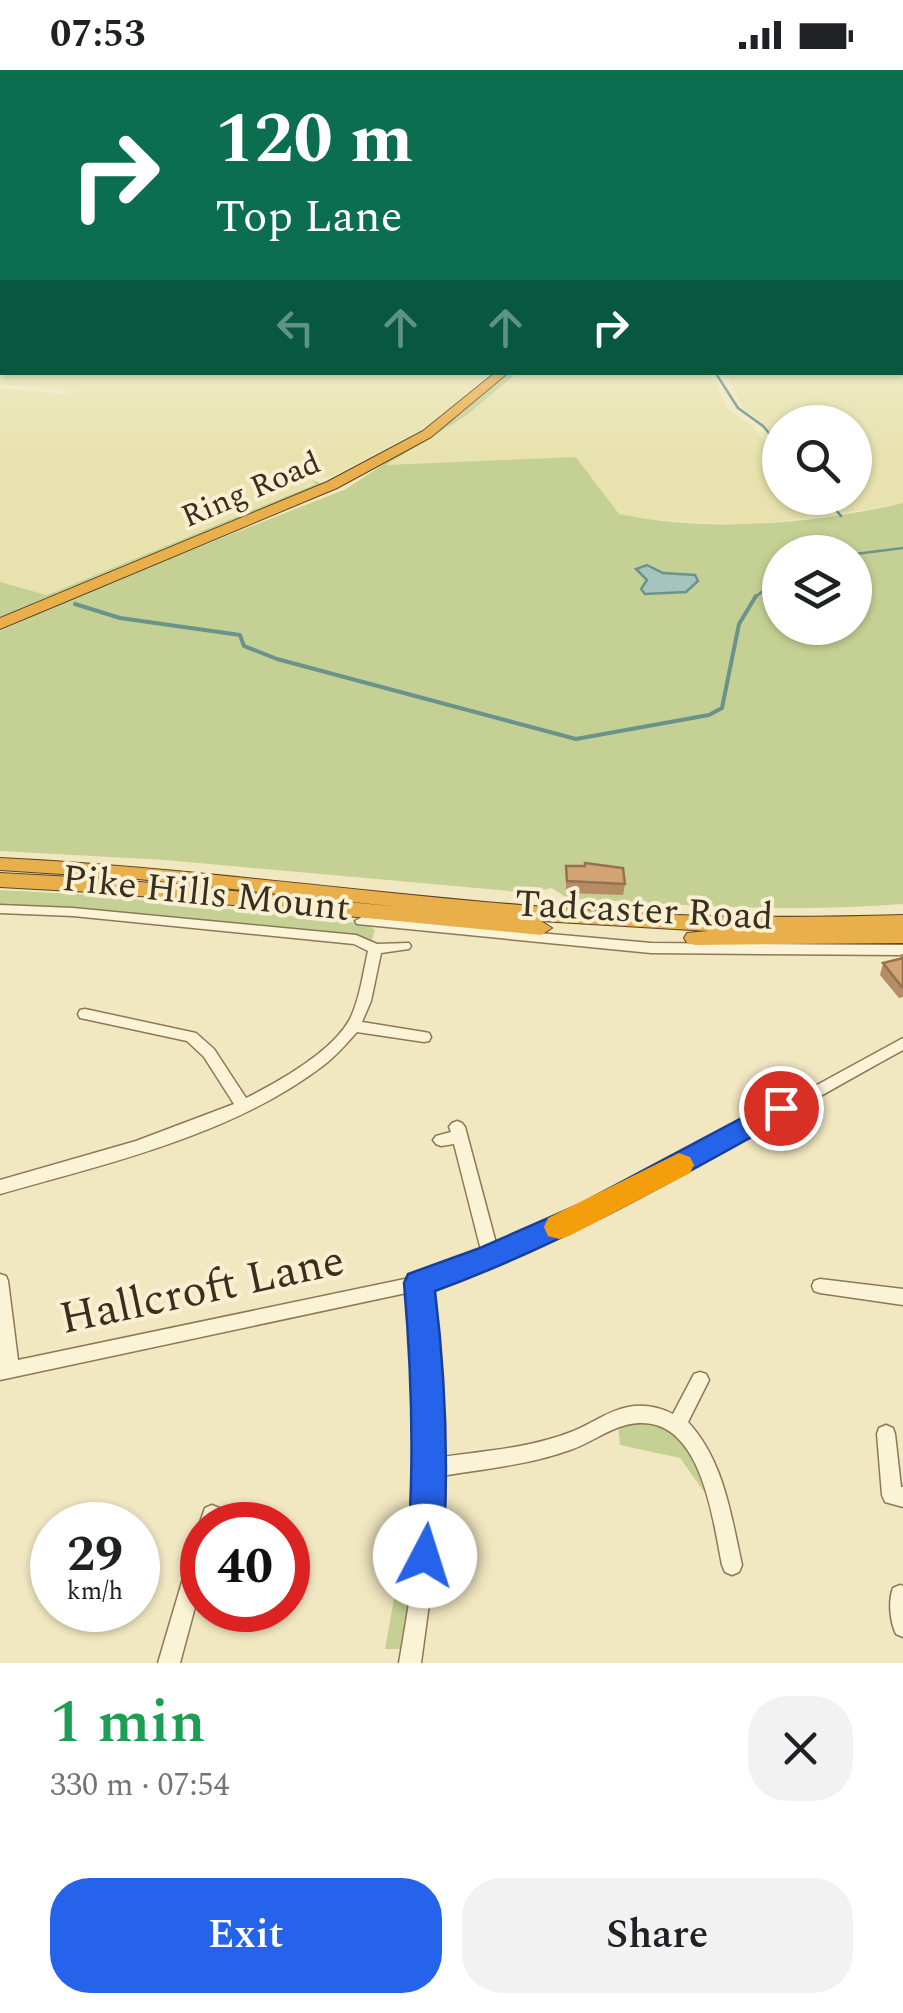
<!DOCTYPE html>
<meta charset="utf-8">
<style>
:root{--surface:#fff;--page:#f2f2f2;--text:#202124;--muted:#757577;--accent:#2563eb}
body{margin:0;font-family:Spectral,serif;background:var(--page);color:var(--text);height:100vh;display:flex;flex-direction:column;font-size:38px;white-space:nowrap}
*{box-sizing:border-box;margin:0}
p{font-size:32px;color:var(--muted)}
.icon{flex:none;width:55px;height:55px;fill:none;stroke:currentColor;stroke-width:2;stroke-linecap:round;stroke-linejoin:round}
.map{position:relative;height:1593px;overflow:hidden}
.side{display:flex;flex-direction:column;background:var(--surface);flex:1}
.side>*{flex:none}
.banner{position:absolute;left:0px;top:0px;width:905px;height:305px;box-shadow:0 2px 8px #0004;background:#0b6e4f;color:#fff;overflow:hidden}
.fabs{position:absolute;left:762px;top:335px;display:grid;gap:20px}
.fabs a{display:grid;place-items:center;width:110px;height:110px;border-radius:50%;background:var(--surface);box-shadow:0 2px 8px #0004;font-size:50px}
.speed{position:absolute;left:30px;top:1432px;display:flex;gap:20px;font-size:50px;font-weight:700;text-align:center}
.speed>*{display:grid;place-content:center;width:130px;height:130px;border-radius:50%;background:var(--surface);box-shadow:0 2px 8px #0004;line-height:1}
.speed small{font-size:25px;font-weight:400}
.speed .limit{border:15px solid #d22;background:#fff;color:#111}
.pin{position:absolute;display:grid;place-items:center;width:85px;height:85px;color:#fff;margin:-42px;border:5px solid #fff;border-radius:50%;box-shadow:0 2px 10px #0007}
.me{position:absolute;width:110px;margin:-55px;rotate:5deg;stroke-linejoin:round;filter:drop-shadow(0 0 8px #0008)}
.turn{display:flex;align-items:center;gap:35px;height:210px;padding:0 50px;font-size:45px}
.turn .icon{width:130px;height:130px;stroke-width:2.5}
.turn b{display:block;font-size:70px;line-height:85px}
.lanes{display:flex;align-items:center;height:95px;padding:0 50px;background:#0003;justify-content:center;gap:50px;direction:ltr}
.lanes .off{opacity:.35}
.round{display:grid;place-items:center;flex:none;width:105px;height:105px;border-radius:40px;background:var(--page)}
.head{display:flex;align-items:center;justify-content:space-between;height:170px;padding:0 50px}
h1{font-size:60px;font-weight:600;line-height:75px;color:#1e9e55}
.action{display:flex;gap:20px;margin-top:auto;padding:20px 50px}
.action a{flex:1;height:115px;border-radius:40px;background:var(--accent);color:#fff;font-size:40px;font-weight:600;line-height:115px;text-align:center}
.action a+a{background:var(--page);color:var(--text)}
.status{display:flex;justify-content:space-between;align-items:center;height:70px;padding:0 50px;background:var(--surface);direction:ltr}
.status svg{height:28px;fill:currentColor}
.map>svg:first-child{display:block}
.farmland{fill:#e8e3ae}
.green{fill:#c5d194;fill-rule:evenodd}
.water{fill:#a4c4bd;stroke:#6a938c;stroke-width:2.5}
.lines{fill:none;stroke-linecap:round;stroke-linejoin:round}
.stream-far1{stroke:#6a938c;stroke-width:2.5}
.stream{stroke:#6a938c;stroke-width:4}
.minor-casing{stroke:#8d7857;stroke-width:3}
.highway-casing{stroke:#5a452c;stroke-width:2}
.minor{fill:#fbf3d6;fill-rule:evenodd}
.highway{fill:#e8af4b;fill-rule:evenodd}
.wall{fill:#b58c64}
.building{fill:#d3a374;stroke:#947251;stroke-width:2.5}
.route{fill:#2563eb;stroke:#184099;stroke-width:2.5}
.slow{fill:#f59e0b}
.labels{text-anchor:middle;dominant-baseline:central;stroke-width:8;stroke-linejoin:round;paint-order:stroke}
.far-street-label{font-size:32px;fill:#3b2e1d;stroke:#f8f0d2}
.street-label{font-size:38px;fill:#3b2e1d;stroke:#f8f0d2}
.near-street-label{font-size:45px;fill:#3b2e1d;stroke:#f8f0d2}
</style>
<div class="status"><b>07:53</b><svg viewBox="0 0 49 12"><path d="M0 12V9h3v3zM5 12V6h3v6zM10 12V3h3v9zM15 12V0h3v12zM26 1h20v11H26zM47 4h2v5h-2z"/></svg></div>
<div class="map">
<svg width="903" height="1593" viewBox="0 0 903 1593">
<rect width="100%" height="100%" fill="#f1e7c1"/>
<!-- farmland -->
<g class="farmland">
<path d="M0,209L2,302L494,303L428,356L328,408L318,406L312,410L316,413L208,461L47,525L0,512V318L62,324L84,321L0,315Z"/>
<path d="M903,254V433L843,443L829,428H855V352H780V370L743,338L729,309L720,303L902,302Z"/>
<path d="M517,303H704L715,312L728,339L750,354L780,389V428H815L831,445L752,455L645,449L619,444L576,387L383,396L466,346Z"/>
</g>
<!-- green -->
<g class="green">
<path d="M508,303H517L466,346L386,395L576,387L619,444C711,463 812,454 903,433V834C790,843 679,835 567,828L552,818L531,823L165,790L0,781V561L93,519L346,419L463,342ZM780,482H855V558H780Z"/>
<path d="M312,410L325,415L0,549V512L47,525L316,414Z"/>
<path d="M0,820L93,825L367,854L375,860L371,873L0,836Z"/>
<path d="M648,1349L683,1368L707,1418L705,1423L680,1388L620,1375L618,1354Z"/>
<path d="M396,1518L413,1520L403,1579H385Z"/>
</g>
<!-- water -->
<path class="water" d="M647,495L663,503L695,505L698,511L686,522L645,524L641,519L647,510L636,499Z"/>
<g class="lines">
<!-- stream-far1 -->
<g class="stream-far1">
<path d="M715,302L738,338L763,356L780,376"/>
<path d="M826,428L841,446"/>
<path d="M855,484L903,478"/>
<path d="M754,528L780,508"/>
</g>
<!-- stream -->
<path class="stream" d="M75,534L120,548L240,565L244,576L277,589L576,669L709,645L722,638L739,554L756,526"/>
<!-- minor casing -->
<g class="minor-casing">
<g id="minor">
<rect x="902" y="162" width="1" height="3"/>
<rect x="902" y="170" width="1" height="4"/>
<rect x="0" y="195" width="2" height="4"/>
<path d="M0,835L73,838L356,865L377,874L409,873L411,876L409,879L381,883L371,931L362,952L424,962L429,963L431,967L429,971L424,972L357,962C347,973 336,986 324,995C233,1065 108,1093 0,1124V1110L136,1071L234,1034L204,987L187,971L85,949L80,948L78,944L80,940L85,939L196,963L214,979L246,1028C278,1012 332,982 350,949C360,928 363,903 368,881L354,874L73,846L0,843Z"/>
<path d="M362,847L651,873L903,875V885L651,883L357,854L355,851Z"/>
<path d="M903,968V980C768,1054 635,1137 492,1195C472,1203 449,1210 428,1217L439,1329L441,1387C484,1381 530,1378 571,1362C590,1355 607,1341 628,1337C643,1334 659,1337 673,1344L694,1304L700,1302L706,1304L709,1310L688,1352C724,1391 731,1445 742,1495L739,1502L732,1505L725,1502L722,1495C712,1445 700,1337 626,1355C606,1360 589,1374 570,1380C528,1395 484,1399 441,1406L434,1497L421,1593H399C410,1529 421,1465 423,1400C424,1341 417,1281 411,1222L0,1310V1204L6,1206L8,1211L18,1290L419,1206L482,1184L454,1074L441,1076L436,1074L433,1070L436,1066L451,1062L449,1057L452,1053L457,1051L462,1053L465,1057L497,1177L600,1131L661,1100Z"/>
<path d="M820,1209L903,1219V1235L820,1223L814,1221L812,1216L814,1211Z"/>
<path d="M886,1355L893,1358L895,1364L901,1417H903V1437L885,1432L882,1425L877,1364L879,1358Z"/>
<path d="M212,1435L219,1438L222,1445L219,1455H202V1462L199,1455L205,1438Z"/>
<path d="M202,1468V1511L180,1593H158L192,1478L195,1471Z"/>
<path d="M900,1515L903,1516V1567L896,1564C890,1552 888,1531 893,1518Z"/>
</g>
</g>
<!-- highway casing -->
<g class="highway-casing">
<g id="highway">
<path d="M496,302H509L431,367L337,418L0,559V548L327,412L423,361Z"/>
<path d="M0,788C200,798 399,828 599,841C700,848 801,848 903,845V873L695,875L687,873L684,868L687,863L708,861L541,851L552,858L541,865L109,823L0,817V803L109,809L400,837L138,809L0,800Z"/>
</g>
</g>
<!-- minor -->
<use href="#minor" class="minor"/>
<!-- highway -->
<use href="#highway" class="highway"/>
</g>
<!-- wall -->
<g class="wall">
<path d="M566,796L625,814L623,825L566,823Z"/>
<path d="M901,884H903V927L899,928L880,905L883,893L900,889Z"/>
</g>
<!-- building -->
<g class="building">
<path d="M585,793L623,798L625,814L567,811L566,796H585Z"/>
<path d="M903,888V916L902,917L883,893Z"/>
</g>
<!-- sky -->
<linearGradient id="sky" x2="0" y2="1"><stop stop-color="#8dbad7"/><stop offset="0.42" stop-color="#f9f4e3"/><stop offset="1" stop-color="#f9f4e3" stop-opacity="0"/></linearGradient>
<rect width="903" height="386" fill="url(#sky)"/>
<!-- route -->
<path class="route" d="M781,1027L791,1030L795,1038L791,1045C674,1110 561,1175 435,1221C446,1311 449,1396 443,1486L438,1499L425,1505L412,1499L407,1486C415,1394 412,1306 404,1213L408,1204L480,1178L578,1135Z"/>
<!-- slow -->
<path class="slow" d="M679,1083L690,1087L694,1095L690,1103L569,1166L559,1169L548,1166L544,1157L548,1148Z"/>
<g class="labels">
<!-- far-street labels -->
<g class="far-street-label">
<text transform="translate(251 420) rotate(-23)">Ring Road</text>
</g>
<!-- street labels -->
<g class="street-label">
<text transform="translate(206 824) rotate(6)">Pike Hills Mount</text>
<text transform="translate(644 841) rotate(3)">Tadcaster Road</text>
</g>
<!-- near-street labels -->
<g class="near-street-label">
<text transform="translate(202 1220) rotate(-12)">Hallcroft Lane</text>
</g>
</g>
</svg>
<div class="fabs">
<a><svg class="icon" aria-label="search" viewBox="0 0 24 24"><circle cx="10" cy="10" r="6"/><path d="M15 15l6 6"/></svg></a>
<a><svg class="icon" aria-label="layers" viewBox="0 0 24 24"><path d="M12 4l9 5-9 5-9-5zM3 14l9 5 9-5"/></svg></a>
</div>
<div class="speed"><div>29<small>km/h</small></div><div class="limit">40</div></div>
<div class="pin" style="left:781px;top:1038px;background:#d93025"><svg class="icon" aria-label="arrive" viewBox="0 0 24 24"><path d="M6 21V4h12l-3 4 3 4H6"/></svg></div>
<svg class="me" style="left:425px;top:1486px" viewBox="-20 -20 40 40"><circle r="19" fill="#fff"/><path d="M0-13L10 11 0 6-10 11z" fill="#2563eb"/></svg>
<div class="banner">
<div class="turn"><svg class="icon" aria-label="right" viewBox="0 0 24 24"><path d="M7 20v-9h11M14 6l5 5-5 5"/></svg><div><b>120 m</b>Top Lane</div></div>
<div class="lanes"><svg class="icon off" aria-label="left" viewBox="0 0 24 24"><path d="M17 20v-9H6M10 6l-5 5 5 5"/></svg><svg class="icon off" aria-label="ahead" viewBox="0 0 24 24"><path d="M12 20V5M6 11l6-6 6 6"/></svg><svg class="icon off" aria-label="ahead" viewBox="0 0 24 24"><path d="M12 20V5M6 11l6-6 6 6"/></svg><svg class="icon" aria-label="right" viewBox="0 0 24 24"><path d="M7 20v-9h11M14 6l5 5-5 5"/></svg></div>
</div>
</div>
<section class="side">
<div class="head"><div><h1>1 min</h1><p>330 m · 07:54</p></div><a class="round"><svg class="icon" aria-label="close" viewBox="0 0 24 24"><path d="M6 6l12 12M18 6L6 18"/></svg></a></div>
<div class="action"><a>Exit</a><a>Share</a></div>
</section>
